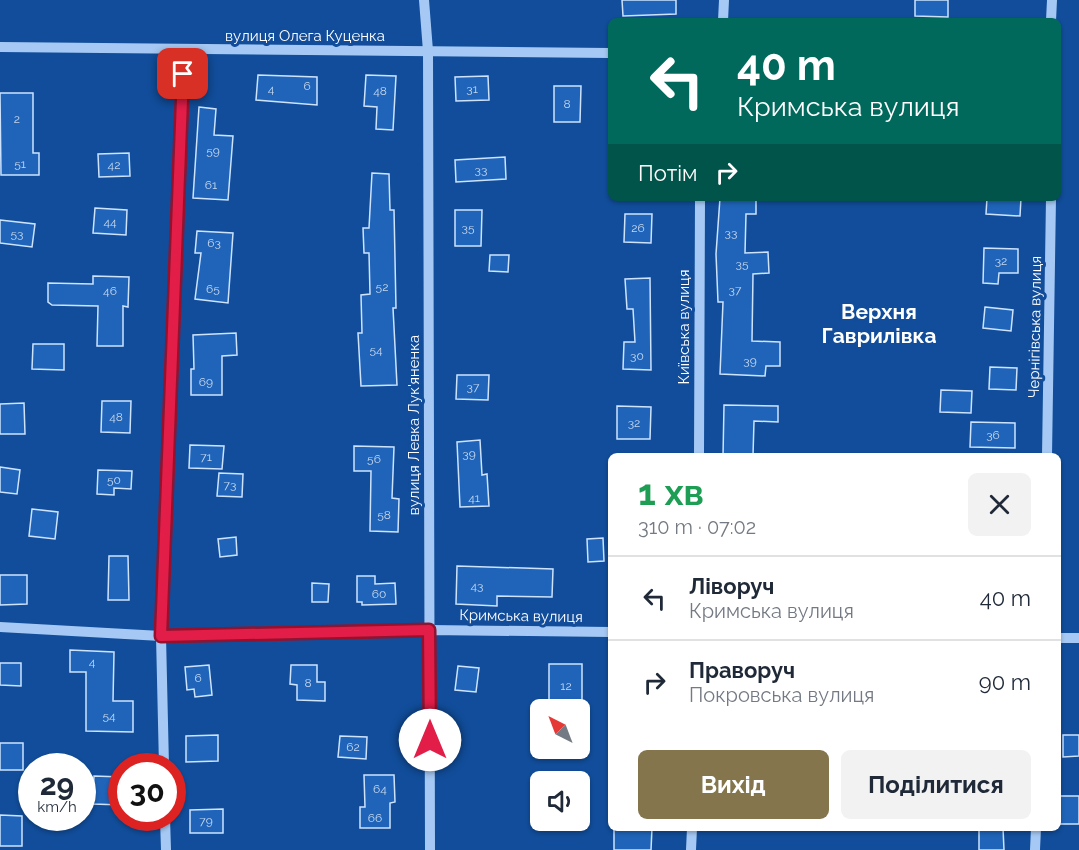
<!DOCTYPE html>
<html lang="uk">
<meta charset="utf-8">
<style>
:root{--surface:#fff;--page:#f2f2f3;--text:#1f2937;--muted:#747a83;--line:#e0e1e3;--accent:#84754d}
body{margin:0;font-family:Raleway,sans-serif;background:var(--page);color:var(--text);height:100vh;display:flex;flex-direction:column;font-size:22px;white-space:nowrap}
*{box-sizing:border-box;margin:0}
p{font-size:20px;color:var(--muted)}
.icon{flex:none;width:33px;height:33px;fill:none;stroke:currentColor;stroke-width:2;stroke-linecap:round;stroke-linejoin:round}
.map{position:relative;flex:1;overflow:hidden}
.side{position:absolute;left:608px;top:453px;width:453px;height:378px;display:flex;flex-direction:column;background:var(--surface);border-radius:9px;box-shadow:0 2px 4px #0004}
.side>*{flex:none}
.top-card{position:absolute;left:608px;top:18px;width:453px;height:183px;border-radius:9px;box-shadow:0 2px 4px #0004;background:#00695c;color:#fff;overflow:hidden}
.needle{width:39px;rotate:318deg}
.tools{position:absolute;left:530px;top:699px;display:grid;gap:12px}
.tools a{display:grid;place-items:center;width:60px;height:60px;border-radius:9px;background:var(--surface);box-shadow:0 2px 4px #0004;font-size:30px}
.speed{position:absolute;left:18px;top:753px;display:flex;gap:12px;font-size:30px;font-weight:700;text-align:center}
.speed>*{display:grid;place-content:center;width:78px;height:78px;border-radius:50%;background:var(--surface);box-shadow:0 2px 4px #0004;line-height:1}
.speed small{font-size:15px;font-weight:400}
.speed .limit{border:9px solid #d22;background:#fff;color:#111}
.pin{position:absolute;display:grid;place-items:center;width:51px;height:51px;color:#fff;margin:-26px;border-radius:12px;box-shadow:0 3px 9px #0006}
.me{position:absolute;width:66px;margin:-33px;rotate:0deg;stroke-linejoin:round;filter:drop-shadow(0 0 4px #0008)}
.turn{display:flex;align-items:center;gap:21px;height:126px;padding:0 30px;font-size:27px}
.turn .icon{width:78px;height:78px;stroke-width:2.5}
.turn b{display:block;font-size:42px;line-height:51px}
.then{display:flex;align-items:center;height:57px;padding:0 30px;background:#0003;gap:12px;font-size:22px}
.round{display:grid;place-items:center;flex:none;width:63px;height:63px;border-radius:9px;background:var(--page)}
.overview{display:flex;align-items:center;justify-content:space-between;height:102px;padding:0 30px}
h1{font-size:36px;font-weight:700;line-height:45px;color:#1e9e55}
.primary-button{display:flex;gap:12px;margin-top:auto;padding:12px 30px}
.primary-button a{flex:1;height:69px;border-radius:9px;background:var(--accent);color:#fff;font-size:24px;font-weight:700;line-height:69px;text-align:center}
.primary-button a+a{background:var(--page);color:var(--text)}
ul{padding:0;list-style:none}
li{display:flex;align-items:center;gap:18px;height:84px;padding:0 30px;border-top:2px solid var(--line)}
li div{flex:1}
li b{display:block;font-size:22px}
li em{font-style:normal}
.map>svg:first-child{display:block}
.building{fill:#1f64b9;stroke:#cde3fe;stroke-width:1.5}
.lines{fill:none;stroke-linecap:round;stroke-linejoin:round}
.minor{stroke:#a5c9f4;stroke-width:10}
.route-casing{stroke:#92132f;stroke-width:15}
.route{stroke:#e11d48;stroke-width:10}
.labels{text-anchor:middle;dominant-baseline:central;stroke-width:6;stroke-linejoin:round;paint-order:stroke}
.number-label{font-size:12px;fill:#c7d8ee}
.street-label{font-size:15px;fill:#fff;stroke:#114d9a}
.district-label{font-size:21px;font-weight:bold;fill:#fff;stroke:#114d9a}
</style>
<div class="map">
<svg width="1079" height="850" viewBox="0 0 1079 850">
<rect width="100%" height="100%" fill="#114d9a"/>
<!-- building -->
<g class="building">
<path d="M622,0H676V14L623,16Z"/>
<path d="M915,0H948V17L915,16Z"/>
<path d="M258,75L317,77V105L256,100Z"/>
<path d="M366,75L396,76L393,130L376,129L377,107L364,106Z"/>
<path d="M488,76L489,100L456,101L455,77Z"/>
<path d="M554,86H581L580,122H554Z"/>
<path d="M0,93H33V153H39V175H1Z"/>
<path d="M199,107L216,109L214,135L233,136L228,200L193,198Z"/>
<path d="M129,153L130,176L99,177L98,154Z"/>
<path d="M505,157L506,179L456,182L455,160Z"/>
<path d="M372,173L389,174L390,210H394L396,308H393L397,385L361,386L358,333H362L361,295L370,294L369,253H364L363,228H369Z"/>
<path d="M720,198H756V214H746L745,253L768,252L769,273L753,274L752,341L780,342V366H766L765,376L720,374L723,302H718L716,254Z"/>
<path d="M987,198H1021L1020,216L986,214Z"/>
<path d="M95,208L127,210L126,235L93,233Z"/>
<path d="M455,210H482L481,246H455Z"/>
<path d="M625,214H652L651,243L624,242Z"/>
<path d="M0,220L35,224L32,247L0,243Z"/>
<path d="M197,231L233,233L228,303L195,299L201,253H195Z"/>
<path d="M984,248L1018,249V273H999L998,284L983,283Z"/>
<path d="M490,255H509L508,272L489,271Z"/>
<path d="M93,276L129,277L128,307L123,306V346H97L98,306L52,305L48,302V283L93,284Z"/>
<path d="M650,278L651,370L623,369L624,342H635L633,309H627L625,279Z"/>
<path d="M985,307L1013,310L1011,331L983,328Z"/>
<path d="M236,333L237,355L222,356V395H191V369H194L193,335Z"/>
<path d="M33,344H64V370L32,369Z"/>
<path d="M990,367L1017,368L1016,390L989,389Z"/>
<path d="M457,375H489L488,400L456,399Z"/>
<path d="M941,390L972,391L971,413L940,412Z"/>
<path d="M102,401H131L130,433L101,432Z"/>
<path d="M24,403L25,434H0V404Z"/>
<path d="M724,405L778,406V422L754,421L753,456H723Z"/>
<path d="M617,406L651,407L650,439H617Z"/>
<path d="M971,422L1015,423V448L970,447Z"/>
<path d="M480,440L482,475L487,474L489,506L460,507L457,442Z"/>
<path d="M190,445L224,446L222,469L189,468Z"/>
<path d="M354,446L394,447L392,498L399,499L398,532L370,531L371,471H354Z"/>
<path d="M0,467L20,470L17,494L0,492Z"/>
<path d="M98,470L132,471L131,489L114,488V495L97,494Z"/>
<path d="M219,473L243,474L242,497L217,496Z"/>
<path d="M32,509L58,512L55,539L29,536Z"/>
<path d="M236,537L237,555L220,557L218,539Z"/>
<path d="M603,538L604,561L588,562L587,539Z"/>
<path d="M109,556H128L129,600H108Z"/>
<path d="M457,566L553,569L552,597L497,596V606L456,604Z"/>
<path d="M0,575H27V604L0,605Z"/>
<path d="M357,576H375V584L395,583L396,604L362,605V602H357Z"/>
<path d="M312,583L329,584L328,602H312Z"/>
<path d="M70,650L114,652L113,701H133V732L86,731V672H70Z"/>
<path d="M0,663H21V686L0,685Z"/>
<path d="M549,664H582V710L549,707Z"/>
<path d="M209,665L212,695L195,697L194,689L187,690L185,667Z"/>
<path d="M291,665H317V682H325V701L297,700V685L290,684Z"/>
<path d="M458,666L479,668L476,692L455,690Z"/>
<path d="M218,735V761L186,762V736Z"/>
<path d="M1063,735H1079V756L1063,757Z"/>
<path d="M340,736L367,737L366,759L338,757Z"/>
<rect x="0" y="743" width="23" height="27"/>
<path d="M364,775H394L395,802L390,803V828H360V807H365Z"/>
<path d="M94,776L122,777V805L93,804Z"/>
<rect x="1059" y="796" width="20" height="28"/>
<path d="M223,809V833H190V810Z"/>
<path d="M0,815L22,816V846H0Z"/>
<path d="M614,828H652L651,850H614Z"/>
<path d="M979,828H1003L1004,850H979Z"/>
</g>
<g class="lines">
<!-- minor -->
<g class="minor">
<path d="M424,0L428,51L430,850"/>
<path d="M723,21L724,0"/>
<path d="M1051,21L1052,0"/>
<path d="M0,47L610,53"/>
<path d="M699,456L700,198"/>
<path d="M1047,456L1051,198"/>
<path d="M0,627L161,636L429,630L610,632"/>
<path d="M1058,638H1079"/>
<path d="M164,766L161,636L183,50"/>
<path d="M165,818L166,850"/>
<path d="M691,850L692,828"/>
<path d="M1035,850L1036,828"/>
</g>
</g>
<g class="lines">
<!-- route casing -->
<g class="route-casing">
<path id="route" d="M183,74L161,636L429,630L430,740"/>
</g>
<!-- route -->
<use href="#route" class="route"/>
</g>
<g class="labels">
<!-- number labels -->
<g class="number-label">
<text x="307" y="86">6</text>
<text x="271" y="89">4</text>
<text x="472" y="89">31</text>
<text x="380" y="91">48</text>
<text x="567" y="104">8</text>
<text x="17" y="119">2</text>
<text x="213" y="151">59</text>
<text x="20" y="164">51</text>
<text x="114" y="165">42</text>
<text x="481" y="170">33</text>
<text x="211" y="185">61</text>
<text x="110" y="222">44</text>
<text x="468" y="228">35</text>
<text x="638" y="228">26</text>
<text x="731" y="233">33</text>
<text x="17" y="234">53</text>
<text x="214" y="243">63</text>
<text x="1001" y="261">32</text>
<text x="742" y="264">35</text>
<text x="382" y="287">52</text>
<text x="213" y="289">65</text>
<text x="735" y="290">37</text>
<text x="110" y="291">46</text>
<text x="376" y="350">54</text>
<text x="637" y="356">30</text>
<text x="750" y="361">39</text>
<text x="206" y="382">69</text>
<text x="473" y="387">37</text>
<text x="116" y="417">48</text>
<text x="634" y="423">32</text>
<text x="993" y="435">36</text>
<text x="469" y="454">39</text>
<text x="206" y="457">71</text>
<text x="374" y="459">56</text>
<text x="114" y="480">50</text>
<text x="230" y="485">73</text>
<text x="474" y="498">41</text>
<text x="384" y="515">58</text>
<text x="477" y="586">43</text>
<text x="379" y="594">60</text>
<text x="92" y="662">4</text>
<text x="198" y="678">6</text>
<text x="308" y="683">8</text>
<text x="566" y="686">12</text>
<text x="109" y="716">54</text>
<text x="353" y="747">62</text>
<text x="380" y="789">64</text>
<text x="375" y="818">66</text>
<text x="206" y="821">79</text>
</g>
<!-- street labels -->
<g class="street-label">
<text x="305" y="36">вулиця Олега Куценка</text>
<text transform="translate(684 327) rotate(-90)">Київська вулиця</text>
<text transform="translate(1035 327) rotate(-89)">Чернігівська вулиця</text>
<text transform="translate(414 425) rotate(-90)">вулиця Левка Лук'яненка</text>
<text transform="translate(521 616) rotate(1)">Кримська вулиця</text>
</g>
<!-- district labels -->
<g class="district-label">
<text x="879" y="311">Верхня<tspan x="879" dy="24">Гаврилівка</tspan></text>
</g>
</g>
</svg>
<div class="tools">
<a><svg class="needle" viewBox="-14 -14 28 28"><path d="M0-13l5 13h-10z" fill="#e53935"/><path d="M0 13l5-13h-10z" fill="#747a83"/></svg></a>
<a><svg class="icon" aria-label="sound" viewBox="0 0 24 24"><path d="M4 9h4l5-4v14l-5-4H4zM17 9q2 3 0 6"/></svg></a>
</div>
<div class="speed"><div>29<small>km/h</small></div><div class="limit">30</div></div>
<div class="pin" style="left:183px;top:74px;background:#d93025"><svg class="icon" aria-label="arrive" viewBox="0 0 24 24"><path d="M6 21V4h12l-3 4 3 4H6"/></svg></div>
<svg class="me" style="left:430px;top:740px" viewBox="-20 -20 40 40"><circle r="19" fill="#fff"/><path d="M0-13L10 11 0 6-10 11z" fill="#e11d48"/></svg>
<div class="top-card">
<div class="turn"><svg class="icon" aria-label="left" viewBox="0 0 24 24"><path d="M17 20v-9H6M10 6l-5 5 5 5"/></svg><div><b>40 m</b>Кримська вулиця</div></div>
<div class="then">Потім<svg class="icon" aria-label="right" viewBox="0 0 24 24"><path d="M7 20v-9h11M14 6l5 5-5 5"/></svg></div>
</div>
<section class="side">
<div class="overview"><div><h1>1 хв</h1><p>310 m · 07:02</p></div><a class="round"><svg class="icon" aria-label="close" viewBox="0 0 24 24"><path d="M6 6l12 12M18 6L6 18"/></svg></a></div>
<ul>
<li><svg class="icon" aria-label="left" viewBox="0 0 24 24"><path d="M17 20v-9H6M10 6l-5 5 5 5"/></svg><div><b>Ліворуч</b><p>Кримська вулиця</p></div><em>40 m</em></li>
<li><svg class="icon" aria-label="right" viewBox="0 0 24 24"><path d="M7 20v-9h11M14 6l5 5-5 5"/></svg><div><b>Праворуч</b><p>Покровська вулиця</p></div><em>90 m</em></li>
</ul>
<div class="primary-button"><a>Вихід</a><a>Поділитися</a></div>
</section>
</div>
